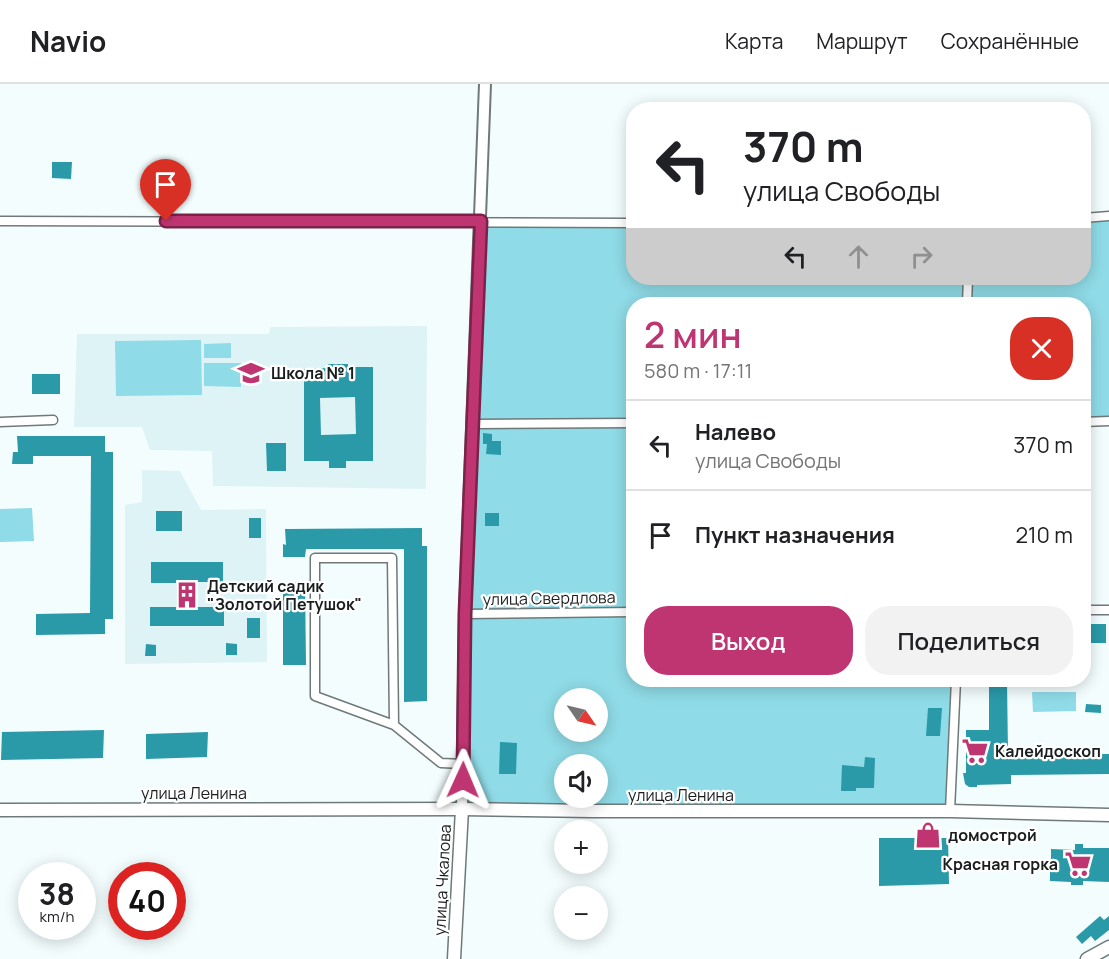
<!DOCTYPE html>
<html lang="ru">
<meta charset="utf-8">
<style>
:root{--surface:#fff;--page:#f2f2f2;--text:#202124;--muted:#757577;--line:#e0e0e0;--accent:#be3571}
body{margin:0;font-family:Manrope,sans-serif;background:var(--page);color:var(--text);height:100vh;display:flex;flex-direction:column;font-size:22px;white-space:nowrap}
*{box-sizing:border-box;margin:0}
p{font-size:20px;color:var(--muted)}
.icon{flex:none;width:33px;height:33px;fill:none;stroke:currentColor;stroke-width:2;stroke-linecap:round;stroke-linejoin:round}
.map{position:relative;flex:1;overflow:hidden}
.side{position:absolute;left:626px;top:213px;width:465px;height:390px;display:flex;flex-direction:column;background:var(--surface);border-radius:24px;box-shadow:0 3px 15px #0003}
.side>*{flex:none}
.top-card{position:absolute;left:626px;top:18px;width:465px;height:183px;border-radius:24px;box-shadow:0 3px 15px #0003;background:#fff;color:var(--text);overflow:hidden}
.needle{width:39px;rotate:124deg}
.controls{position:absolute;left:554px;top:604px;display:grid;gap:12px}
.controls a{display:grid;place-items:center;width:54px;height:54px;border-radius:50%;background:var(--surface);box-shadow:0 3px 15px #0003;font-size:30px}
.speed{position:absolute;left:18px;top:778px;display:flex;gap:12px;font-size:30px;font-weight:700;text-align:center}
.speed>*{display:grid;place-content:center;width:78px;height:78px;border-radius:50%;background:var(--surface);box-shadow:0 3px 15px #0003;line-height:1}
.speed small{font-size:15px;font-weight:400}
.speed .limit{border:9px solid #d22;background:#fff;color:#111}
.pin{position:absolute;display:grid;place-items:center;width:51px;height:51px;color:#fff;margin:-62px -26px;border-radius:50% 50% 50% 0;rotate:-45deg;box-shadow:0 0 6px #0007}
.pin .icon{rotate:45deg}
.me{position:absolute;width:66px;margin:-33px;rotate:1deg;stroke-linejoin:round;filter:drop-shadow(0 0 4px #0008)}
.turn{display:flex;align-items:center;gap:21px;height:126px;padding:0 18px;font-size:27px}
.turn .icon{width:78px;height:78px;stroke-width:2.5}
.turn b{display:block;font-size:42px;line-height:51px}
.lanes{display:flex;align-items:center;height:57px;padding:0 18px;background:#0003;justify-content:center;gap:30px;direction:ltr}
.lanes .off{opacity:.35}
.round{display:grid;place-items:center;flex:none;width:63px;height:63px;border-radius:24px;background:var(--page)}
.head{display:flex;align-items:center;justify-content:space-between;height:102px;padding:0 18px}
h1{font-size:36px;font-weight:600;line-height:45px;color:var(--accent)}
.primary-button{display:flex;gap:12px;margin-top:auto;padding:12px 18px}
.primary-button a{flex:1;height:69px;border-radius:24px;background:var(--accent);color:#fff;font-size:24px;font-weight:600;line-height:69px;text-align:center}
.primary-button a+a{background:var(--page);color:var(--text)}
ul{padding:0;list-style:none}
li{display:flex;align-items:center;gap:18px;height:90px;padding:0 18px;border-top:2px solid var(--line)}
li div{flex:1}
li b{display:block;font-size:22px}
li em{font-style:normal}
header{display:flex;align-items:center;gap:36px;box-sizing:border-box;height:84px;padding:0 30px;background:var(--surface);border-bottom:2px solid var(--line)}
header strong{font-size:28px}
nav{display:flex;gap:33px;margin-inline-start:auto;font-size:21px}
.map>svg:first-child{display:block}
.built{fill:#def3f6}
.green{fill:#8fdbe7;fill-rule:evenodd}
.building{fill:#2a9aa9;fill-rule:evenodd}
.lines{fill:none;stroke-linecap:round;stroke-linejoin:round}
.minor-casing{stroke:#6e797a;stroke-width:11}
.tertiary-casing{stroke:#6e797a;stroke-width:14}
.secondary-casing{stroke:#6e797a;stroke-width:15}
.minor{stroke:#fff;stroke-width:8}
.tertiary{stroke:#fff;stroke-width:10}
.secondary{stroke:#fff;stroke-width:12}
.route-casing{stroke:#7c2249;stroke-width:15}
.route{stroke:#be3571;stroke-width:10}
.labels{text-anchor:middle;dominant-baseline:central;stroke-width:4.5;stroke-linejoin:round;paint-order:stroke}
.poi-label{font-size:16px;font-weight:bold;fill:#191d1e;stroke:#fff;text-anchor:start}
.street-label{font-size:16px;fill:#191d1e;stroke:#fff}
</style>
<header>
<strong>Navio</strong>
<nav><a>Карта</a><a>Маршрут</a><a>Сохранённые</a></nav>
</header>
<div class="map">
<svg width="1109" height="875" viewBox="0 0 1109 875">
<rect width="100%" height="100%" fill="#f3fdfe"/>
<!-- built -->
<g class="built">
<path d="M427,242L426,405L213,402L212,367L150,366L142,343H74L77,250H269L270,243Z"/>
<path d="M142,386L180,387L201,426L266,425L267,578L125,580V421L142,418Z"/>
</g>
<!-- green -->
<g class="green">
<path d="M1109,135V337L1083,338V220H633V596H956L950,727L462,725L481,137L633,139V194H1083V136ZM564,615H597V648H564ZM564,681H597V714H564Z"/>
<path d="M201,256L202,311L116,312L115,257Z"/>
<path d="M231,259V274H204V260Z"/>
<path d="M204,279H241V303L204,302Z"/>
<path d="M32,424L34,457L0,458V425Z"/>
<path d="M1032,608H1076V627L1033,628Z"/>
</g>
<!-- building -->
<g class="building">
<path d="M52,78H72L71,95L52,94Z"/>
<path d="M328,280H348V283H373V377H346V384H329V377H304V285L328,284ZM355,313L356,350L321,351L320,314Z"/>
<rect x="32" y="290" width="28" height="20"/>
<path d="M483,349L492,350V357H501V371L486,370L487,360H483Z"/>
<path d="M17,352H105V368H113V535H105V550L36,551V530L90,529L91,372H33V380H12L13,368H18Z"/>
<path d="M266,359H286V387H267Z"/>
<rect x="156" y="427" width="26" height="20"/>
<rect x="485" y="429" width="14" height="13"/>
<rect x="249" y="434" width="12" height="20"/>
<path d="M422,444V462H427V617L404,618V465H306L305,473H283V460L286,461L285,445Z"/>
<path d="M151,478H223V498H197V523H224V542H150V523H176V499H151Z"/>
<path d="M305,498L306,581H283V499Z"/>
<rect x="247" y="534" width="13" height="20"/>
<rect x="1083" y="540" width="23" height="19"/>
<path d="M226,559L237,560V571H226Z"/>
<path d="M146,560L156,561V572H145Z"/>
<path d="M989,596H1007L1008,670H1109V690L1011,691V700L977,701V703H969L965,700L963,689H966V646H989Z"/>
<path d="M1086,620L1101,621V629L1085,628Z"/>
<path d="M928,624H942L940,652H926Z"/>
<path d="M104,646L103,674L1,676L2,648Z"/>
<path d="M208,648L207,673L146,675V650Z"/>
<path d="M500,658L517,659L516,690H499Z"/>
<path d="M865,673L875,674L874,704H856V707H841L842,681L864,683Z"/>
<path d="M879,754H948L949,800L879,802Z"/>
<path d="M1075,760H1083V764H1109V798L1083,797V801H1071V798L1050,797V786H1047V775H1051V765L1075,766Z"/>
<path d="M1100,832L1104,836L1109,832V846L1095,857L1091,852L1082,860L1076,853Z"/>
</g>
<g class="lines">
<!-- minor casing -->
<g class="minor-casing">
<g id="minor">
<path d="M1083,134L1109,132"/>
<path d="M0,137L633,139"/>
<path d="M967,220L968,194"/>
<path d="M0,338L53,336"/>
<path d="M1083,338L1109,337"/>
<path d="M474,340L633,339"/>
<path d="M1083,526H1109"/>
<path d="M465,530L633,528"/>
<path d="M394,641L315,612V474H392L394,641L441,679L463,680"/>
<path d="M950,727L956,596"/>
</g>
</g>
<!-- tertiary casing -->
<g class="tertiary-casing">
<path id="tertiary" d="M462,725L465,530L485,0"/>
</g>
<!-- secondary casing -->
<g class="secondary-casing">
<g id="secondary">
<path d="M0,726L462,725L592,727H950L1109,731"/>
<path d="M454,875L462,725"/>
<path d="M1087,875L1109,863"/>
</g>
</g>
<!-- minor -->
<use href="#minor" class="minor"/>
<!-- tertiary -->
<use href="#tertiary" class="tertiary"/>
<!-- secondary -->
<use href="#secondary" class="secondary"/>
</g>
<g class="lines">
<!-- route casing -->
<g class="route-casing">
<path id="route" d="M166,137H481L465,530L463,696"/>
</g>
<!-- route -->
<use href="#route" class="route"/>
</g>
<!-- icons -->
<defs>
<g id="school-bare" transform="scale(2.07)"><path d="M0-5L7-2L0 1L-7-2ZM-4 1L0 2.5L4 1V4Q0 6-4 4Z" fill="#be3571" stroke="#fff" stroke-width="2.5" paint-order="stroke"/></g>
<g id="building-bare" transform="scale(2.07)"><path d="M-4-6H4V6H1V3H-1V6H-4ZM-2.5-4.3h1.7v1.8h-1.7ZM.8-4.3h1.7v1.8H.8ZM-2.5-1h1.7V.8h-1.7ZM.8-1h1.7V.8H.8Z" fill="#be3571" stroke="#fff" stroke-width="2.5" paint-order="stroke"/></g>
<g id="supermarket-bare" transform="scale(2.07)"><path d="M-6-5.5h2.5l.6 2H6L4.5 2H-2.5L-4.4-4H-6ZM-1.5 3.2a1.3 1.3 0 1 0 .1 0ZM3 3.2a1.3 1.3 0 1 0 .1 0Z" fill="#be3571" stroke="#fff" stroke-width="2.5" paint-order="stroke"/></g>
<g id="shop-bare" transform="scale(2.07)"><path d="M-5-2.5h2.3a2.7 3.5 0 0 1 5.4 0H5L5.5 6h-11ZM-1.5-2.5h3a1.5 2.3 0 0 0-3 0Z" fill="#be3571" stroke="#fff" stroke-width="2.5" paint-order="stroke"/></g>
</defs>
<g fill-rule="evenodd">
<use href="#school-bare" x="251" y="289"/>
<use href="#building-bare" x="187" y="511"/>
<use href="#supermarket-bare" x="975" y="667"/>
<use href="#shop-bare" x="928" y="751"/>
<use href="#supermarket-bare" x="1078" y="780"/>
</g>
<g class="labels">
<!-- poi labels -->
<g class="poi-label">
<text x="271" y="289">Школа № 1</text>
<text x="207" y="502">Детский садик<tspan x="207" dy="18">"Золотой Петушок"</tspan></text>
<text x="995" y="667">Калейдоскоп</text>
<text x="948" y="751">домострой</text>
<text x="1058" y="780" text-anchor="end">Красная горка</text>
</g>
<!-- street labels -->
<g class="street-label">
<text transform="translate(549 514) rotate(-1)">улица Свердлова</text>
<text x="194" y="709">улица Ленина</text>
<text x="681" y="711">улица Ленина</text>
<text transform="translate(442 796) rotate(-87)">улица Чкалова</text>
</g>
</g>
</svg>
<div class="controls">
<a><svg class="needle" viewBox="-14 -14 28 28"><path d="M0-13l5 13h-10z" fill="#e53935"/><path d="M0 13l5-13h-10z" fill="#757577"/></svg></a>
<a><svg class="icon" aria-label="sound" viewBox="0 0 24 24"><path d="M4 9h4l5-4v14l-5-4H4zM17 9q2 3 0 6"/></svg></a>
<a>+</a>
<a>−</a>
</div>
<div class="speed"><div>38<small>km/h</small></div><div class="limit">40</div></div>
<div class="pin" style="left:166px;top:137px;background:#d93025"><svg class="icon" aria-label="arrive" viewBox="0 0 24 24"><path d="M6 21V4h12l-3 4 3 4H6"/></svg></div>
<svg class="me" style="left:463px;top:696px" viewBox="-20 -20 40 40"><path d="M0-17L14 15 0 8-14 15z" fill="#be3571" stroke="#fff" stroke-width="4"/></svg>
<div class="top-card">
<div class="turn"><svg class="icon" aria-label="left" viewBox="0 0 24 24"><path d="M17 20v-9H6M10 6l-5 5 5 5"/></svg><div><b>370 m</b>улица Свободы</div></div>
<div class="lanes"><svg class="icon" aria-label="left" viewBox="0 0 24 24"><path d="M17 20v-9H6M10 6l-5 5 5 5"/></svg><svg class="icon off" aria-label="ahead" viewBox="0 0 24 24"><path d="M12 20V5M6 11l6-6 6 6"/></svg><svg class="icon off" aria-label="right" viewBox="0 0 24 24"><path d="M7 20v-9h11M14 6l5 5-5 5"/></svg></div>
</div>
<section class="side">
<div class="head"><div><h1>2 мин</h1><p>580 m · 17:11</p></div><a class="round" style="background:#d93025;color:#fff"><svg class="icon" aria-label="close" viewBox="0 0 24 24"><path d="M6 6l12 12M18 6L6 18"/></svg></a></div>
<ul>
<li><svg class="icon" aria-label="left" viewBox="0 0 24 24"><path d="M17 20v-9H6M10 6l-5 5 5 5"/></svg><div><b>Налево</b><p>улица Свободы</p></div><em>370 m</em></li>
<li><svg class="icon" aria-label="arrive" viewBox="0 0 24 24"><path d="M6 21V4h12l-3 4 3 4H6"/></svg><div><b>Пункт назначения</b></div><em>210 m</em></li>
</ul>
<div class="primary-button"><a>Выход</a><a>Поделиться</a></div>
</section>
</div>
